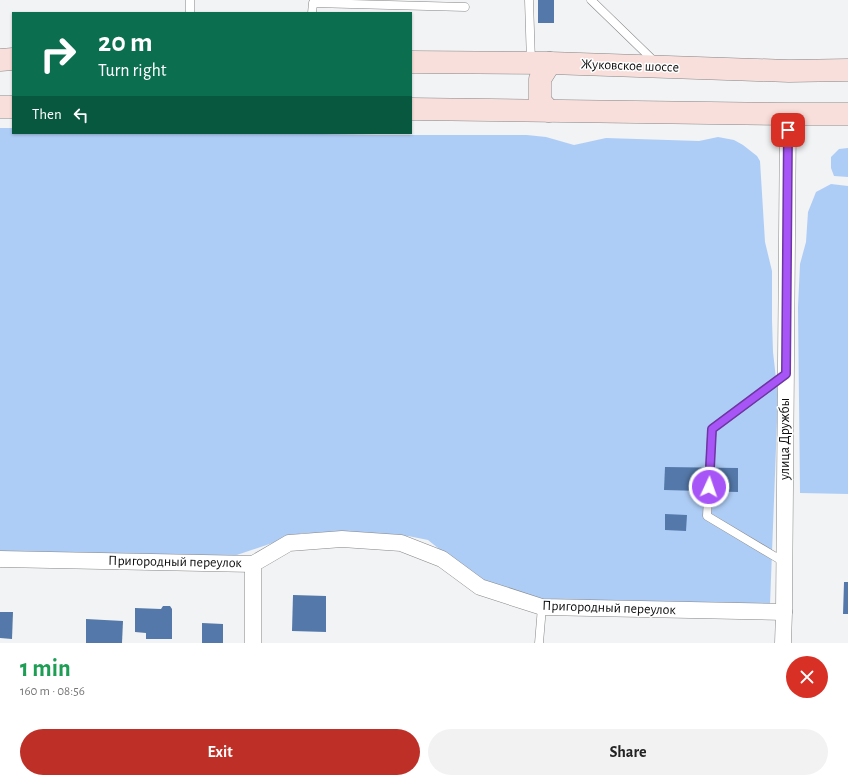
<!DOCTYPE html>
<meta charset="utf-8">
<style>
:root{--surface:#fff;--page:#f2f2f2;--text:#222;--muted:#767676;--accent:#be3027}
body{margin:0;font-family:"Alegreya Sans",sans-serif;background:var(--page);color:var(--text);height:100vh;display:flex;flex-direction:column;font-size:15px;white-space:nowrap}
*{box-sizing:border-box;margin:0}
p{font-size:13px;color:var(--muted)}
.icon{flex:none;width:22px;height:22px;fill:none;stroke:currentColor;stroke-width:2;stroke-linecap:round;stroke-linejoin:round}
.map{position:relative;height:643px;overflow:hidden}
.drawer{display:flex;flex-direction:column;background:var(--surface);flex:1}
.drawer>*{flex:none}
.top-card{position:absolute;left:12px;top:12px;width:400px;height:122px;border-radius:0px;box-shadow:0 1px 3px #0004;background:#0b6e4f;color:#fff;overflow:hidden}
.pin{position:absolute;display:grid;place-items:center;width:34px;height:34px;color:#fff;margin:-17px;border-radius:8px;box-shadow:0 2px 6px #0006}
.me{position:absolute;width:44px;margin:-22px;rotate:3deg;stroke-linejoin:round;filter:drop-shadow(0 0 3px #0008)}
.turn{display:flex;align-items:center;gap:14px;height:84px;padding:0 20px;font-size:18px}
.turn .icon{width:52px;height:52px;stroke-width:2.5}
.turn b{display:block;font-size:28px;line-height:34px}
.then{display:flex;align-items:center;height:38px;padding:0 20px;background:#0003;gap:8px;font-size:15px}
.round{display:grid;place-items:center;flex:none;width:42px;height:42px;border-radius:21px;background:var(--page)}
.headline{display:flex;align-items:center;justify-content:space-between;height:68px;padding:0 20px}
h1{font-size:24px;font-weight:700;line-height:30px;color:#1e9e55}
.primary-button{display:flex;gap:8px;margin-top:auto;padding:8px 20px}
.primary-button a{flex:1;height:46px;border-radius:24px;background:var(--accent);color:#fff;font-size:16px;font-weight:700;line-height:46px;text-align:center}
.primary-button a+a{background:var(--page);color:var(--text)}
.map>svg:first-child{display:block}
.green{fill:#aecdf6}
.building{fill:#5378a9}
.lines{fill:none;stroke-linecap:round;stroke-linejoin:round}
.service-casing{stroke:#868688;stroke-width:9}
.minor-casing{stroke:#868688;stroke-width:17}
.secondary-casing{stroke:#868688;stroke-width:23}
.service{stroke:#fff;stroke-width:8}
.minor{stroke:#fff;stroke-width:16}
.secondary{stroke:#f9dfdb;stroke-width:22}
.route-casing{stroke:#6d37a1;stroke-width:10}
.route{stroke:#a855f7;stroke-width:7}
.labels{text-anchor:middle;dominant-baseline:central;stroke-width:3;stroke-linejoin:round;paint-order:stroke}
.street-label{font-size:14px;fill:#0c0c0c;stroke:#fff}
</style>
<div class="map">
<svg width="848" height="643" viewBox="0 0 848 643">
<rect width="100%" height="100%" fill="#f2f3f4"/>
<!-- green -->
<g class="green">
<path d="M0,128H13V133H269L377,135H527L546,137L574,145L606,138L699,141L718,137L734,140L743,145L757,156L760,161L765,242L772,271V320L773,352L778,396L770,605L542,601L475,578L428,540L408,536L302,533L225,559L0,554Z"/>
<path d="M848,148V177L834,176L831,168V157L839,149Z"/>
<path d="M831,184L848,186V494L800,493L798,307L800,264L806,242L808,212L816,192Z"/>
</g>
<!-- building -->
<g class="building">
<rect x="538" y="0" width="16" height="23"/>
<path d="M665,467L738,468V492L664,490Z"/>
<path d="M665,514L687,515L686,531L665,530Z"/>
<path d="M844,582H848V614H843Z"/>
<path d="M293,595L326,596V632L292,631Z"/>
<path d="M163,606H170L172,609V639H146V633L135,632V608L161,609Z"/>
<path d="M0,612H13L12,639L0,638Z"/>
<path d="M86,619L123,621L122,643H86Z"/>
<path d="M202,623L223,624V643H202Z"/>
</g>
<g class="lines">
<!-- service casing -->
<g class="service-casing">
<g id="service">
<path d="M529,0L531,62"/>
<path d="M591,0L655,62"/>
<path d="M190,13V0"/>
<path d="M312,13L313,3L465,7"/>
<path d="M784,562L707,516L712,429L786,374"/>
<path d="M539,643L542,607"/>
</g>
</g>
<!-- minor casing -->
<g class="minor-casing">
<g id="minor">
<path d="M0,559L253,564L289,543L342,539L401,543L442,559L480,587L542,607L784,612"/>
<path d="M253,643V564"/>
<path d="M783,643L784,612L788,114"/>
</g>
</g>
<!-- secondary casing -->
<g class="secondary-casing">
<g id="secondary">
<path d="M0,60L13,59"/>
<path d="M411,62L550,63L789,71L848,70"/>
<path d="M0,107H13"/>
<path d="M411,109L788,114H848"/>
<path d="M549,111L540,101V79L550,63"/>
</g>
</g>
<!-- service -->
<use href="#service" class="service"/>
<!-- minor -->
<use href="#minor" class="minor"/>
<!-- secondary -->
<use href="#secondary" class="secondary"/>
</g>
<g class="lines">
<!-- route casing -->
<g class="route-casing">
<path id="route" d="M709,487L712,429L786,374L788,130"/>
</g>
<!-- route -->
<use href="#route" class="route"/>
</g>
<g class="labels">
<!-- street labels -->
<g class="street-label">
<text transform="translate(630 66) rotate(2)">Жуковское шоссе</text>
<text transform="translate(785 439) rotate(-90)">улица Дружбы</text>
<text transform="translate(175 562) rotate(1)">Пригородный переулок</text>
<text transform="translate(609 608) rotate(2)">Пригородный переулок</text>
</g>
</g>
</svg>
<div class="pin" style="left:788px;top:130px;background:#d93025"><svg class="icon" aria-label="arrive" viewBox="0 0 24 24"><path d="M6 21V4h12l-3 4 3 4H6"/></svg></div>
<svg class="me" style="left:709px;top:487px" viewBox="-20 -20 40 40"><circle r="17" fill="#a855f7" stroke="#fff" stroke-width="3"/><path d="M0-11L8 9 0 5-8 9z" fill="#fff"/></svg>
<div class="top-card">
<div class="turn"><svg class="icon" aria-label="right" viewBox="0 0 24 24"><path d="M7 20v-9h11M14 6l5 5-5 5"/></svg><div><b>20 m</b>Turn right</div></div>
<div class="then">Then<svg class="icon" aria-label="left" viewBox="0 0 24 24"><path d="M17 20v-9H6M10 6l-5 5 5 5"/></svg></div>
</div>
</div>
<section class="drawer">
<div class="headline"><div><h1>1 min</h1><p>160 m · 08:56</p></div><a class="round" style="background:#d93025;color:#fff"><svg class="icon" aria-label="close" viewBox="0 0 24 24"><path d="M6 6l12 12M18 6L6 18"/></svg></a></div>
<div class="primary-button"><a>Exit</a><a>Share</a></div>
</section>
